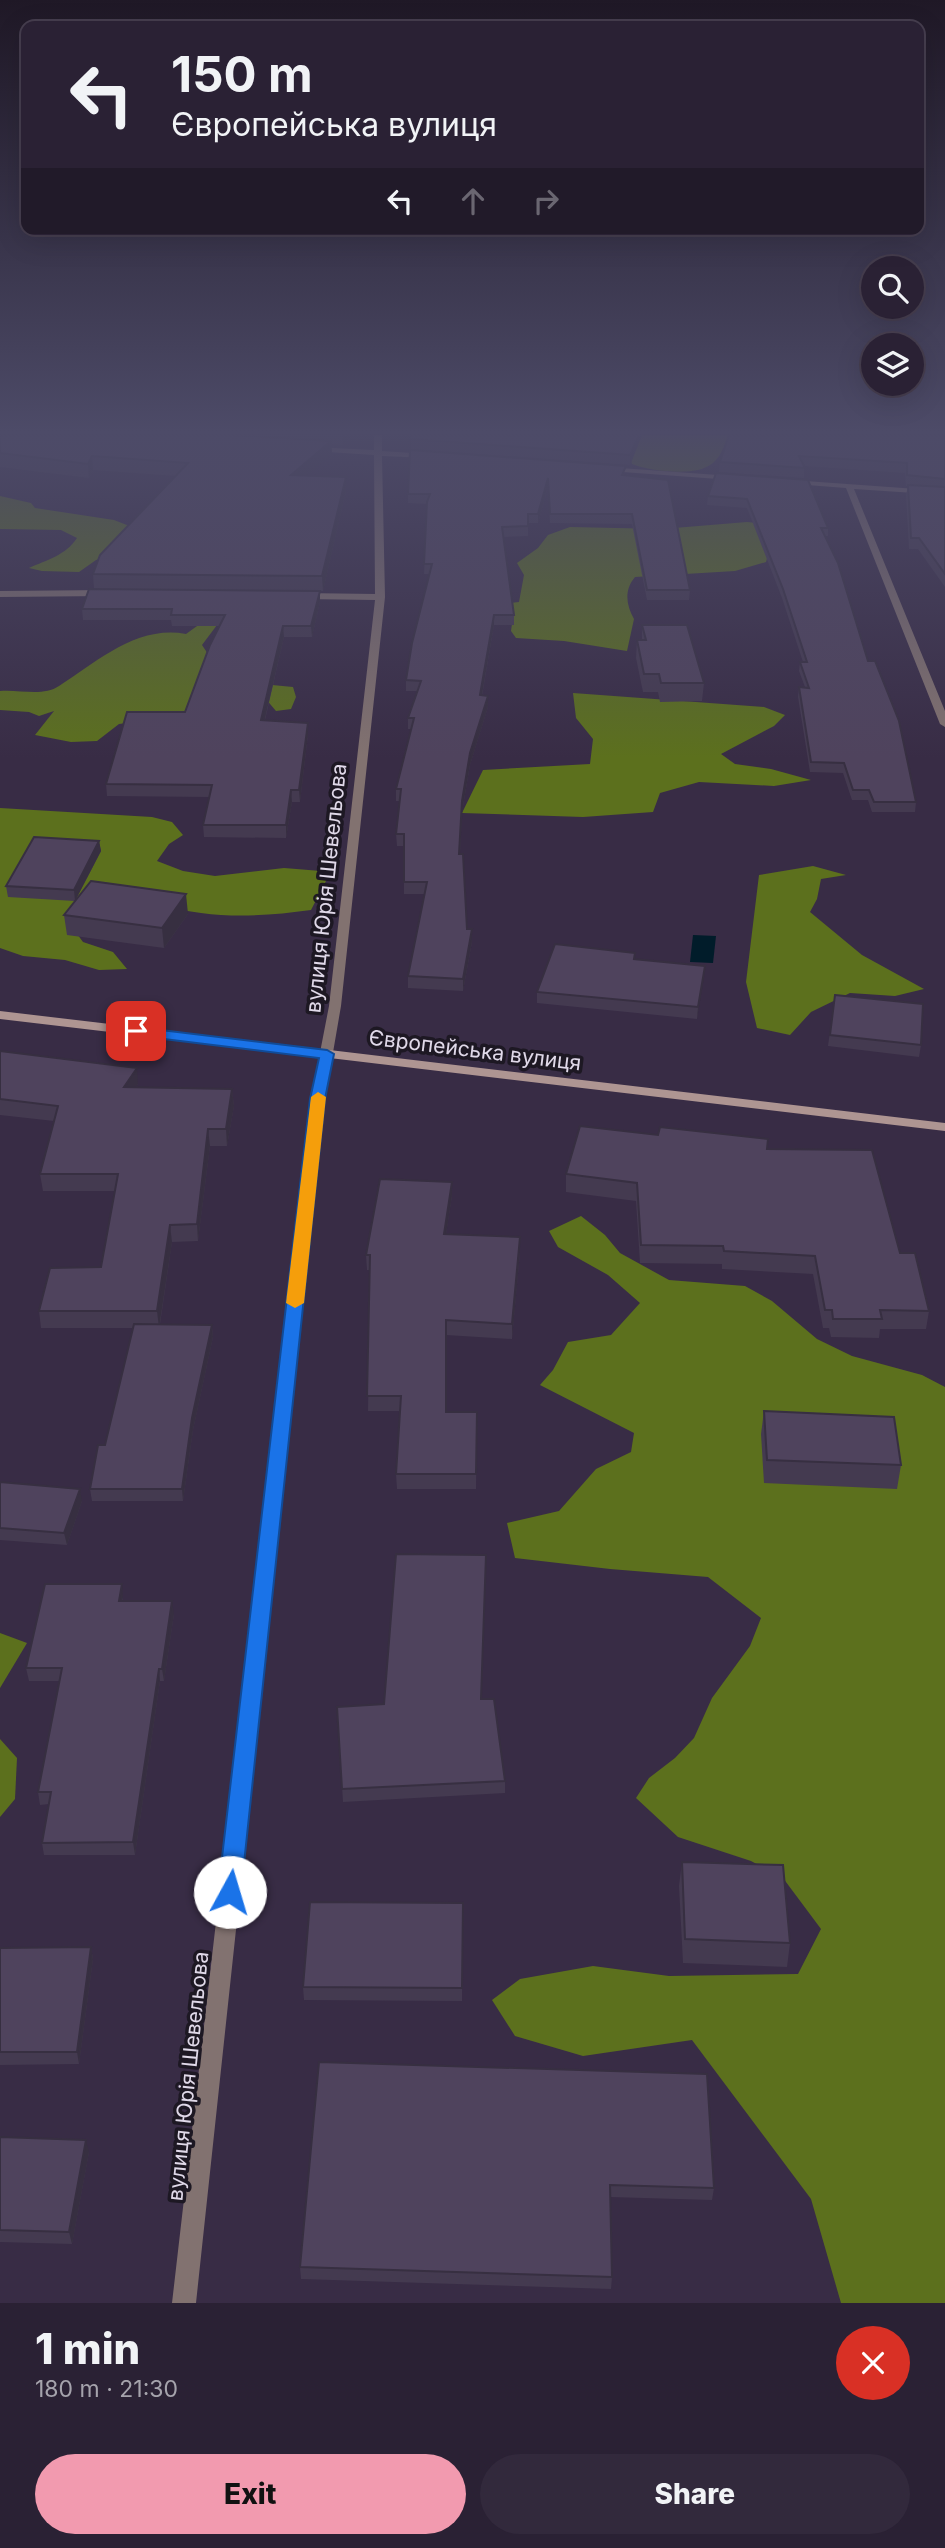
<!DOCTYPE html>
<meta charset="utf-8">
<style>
:root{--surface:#2a2134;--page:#32293c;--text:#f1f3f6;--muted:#a5a3ac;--line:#463e4f;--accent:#f29aaf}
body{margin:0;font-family:Inter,sans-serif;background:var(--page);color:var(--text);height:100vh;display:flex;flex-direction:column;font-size:26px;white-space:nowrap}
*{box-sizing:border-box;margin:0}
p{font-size:23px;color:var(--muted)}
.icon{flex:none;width:38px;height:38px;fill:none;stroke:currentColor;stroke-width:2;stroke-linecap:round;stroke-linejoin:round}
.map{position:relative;height:2303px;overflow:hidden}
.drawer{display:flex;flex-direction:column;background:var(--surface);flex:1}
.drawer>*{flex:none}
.guide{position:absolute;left:21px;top:21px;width:903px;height:214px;border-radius:14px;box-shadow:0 7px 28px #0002,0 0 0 2px var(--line);background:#2a2134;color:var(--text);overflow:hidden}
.fabs{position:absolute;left:861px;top:256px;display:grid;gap:14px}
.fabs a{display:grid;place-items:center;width:63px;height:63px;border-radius:50%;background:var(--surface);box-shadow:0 7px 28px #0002,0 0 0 2px var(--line);font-size:35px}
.pin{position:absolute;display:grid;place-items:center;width:60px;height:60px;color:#fff;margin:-30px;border-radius:14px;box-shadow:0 4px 10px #0006}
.me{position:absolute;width:77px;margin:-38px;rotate:6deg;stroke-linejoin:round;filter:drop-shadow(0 0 5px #0008)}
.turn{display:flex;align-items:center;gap:24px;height:147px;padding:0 35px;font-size:32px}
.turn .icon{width:91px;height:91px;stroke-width:2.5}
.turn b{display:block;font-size:49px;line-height:60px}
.lanes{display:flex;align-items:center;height:66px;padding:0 35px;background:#0003;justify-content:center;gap:35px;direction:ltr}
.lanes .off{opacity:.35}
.round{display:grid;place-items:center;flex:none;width:74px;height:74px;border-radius:37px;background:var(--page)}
.head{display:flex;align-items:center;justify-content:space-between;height:119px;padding:0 35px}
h1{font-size:42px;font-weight:800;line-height:52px}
.button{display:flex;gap:14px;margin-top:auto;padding:14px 35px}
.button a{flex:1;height:80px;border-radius:42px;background:var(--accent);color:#111;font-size:28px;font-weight:800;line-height:80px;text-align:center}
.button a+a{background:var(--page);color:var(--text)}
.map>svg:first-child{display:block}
.forest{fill:#5c701d}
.water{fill:#011c2a}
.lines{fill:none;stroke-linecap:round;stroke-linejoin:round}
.minor{fill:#827270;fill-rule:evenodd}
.secondary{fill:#ae9592;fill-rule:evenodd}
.wall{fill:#443a50}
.shaded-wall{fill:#372f41}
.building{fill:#4f435d;stroke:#372f41;stroke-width:2}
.route{fill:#1a73e8;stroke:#114b97;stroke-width:2}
.slow{fill:#f59e0b}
.labels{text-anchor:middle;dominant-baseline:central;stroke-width:7;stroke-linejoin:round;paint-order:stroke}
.street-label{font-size:21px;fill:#e0d9e9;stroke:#1d1823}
</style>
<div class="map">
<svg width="945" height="2303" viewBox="0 0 945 2303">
<rect width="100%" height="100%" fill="#382c45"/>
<!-- forest -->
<g class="forest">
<path d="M623,435H733L727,438C723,450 718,463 704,468C688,475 648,471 632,464Z"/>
<path d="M0,496L31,503L35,508L114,520L132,527L127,551L96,560L79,572L42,571L29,568C47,560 66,555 77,538L61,530L0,529Z"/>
<path d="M747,522L776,525L766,562L735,571L635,577C624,590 626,605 634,619L627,651L564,641L516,638L511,631L512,624L483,606L519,602L524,575L517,563L538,548L548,535L570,527L662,529Z"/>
<path d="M204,621H220L202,645L210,657L207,679L293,687L296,697L291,709L276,711L265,698L188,715L119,724L97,741L71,742L35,735L54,711L39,716L29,712L0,710V691C18,689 43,697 59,686C97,662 136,625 186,634Z"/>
<path d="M573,693L764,707L785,715L774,726L721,754L735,764L771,769L811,780L774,786L699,782L660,793L653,812L583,817L462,813L483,770L590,764L593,739L576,718Z"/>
<path d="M0,808L152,817L172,822L183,835L169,844L157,861L183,871L215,876L284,868L321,871L326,881L311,910C274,915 238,918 201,913C174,910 146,901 120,895L69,923L83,942L113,952L127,969L99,970L65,960L23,956L0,948Z"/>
<path d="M813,866L846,875L821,879L817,899L810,912L862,955L924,989L895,996L850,993L811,1012L790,1035L757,1028L746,982L759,875Z"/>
<path d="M581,1216L605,1235L620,1253L669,1280L745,1286L772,1301L817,1339L852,1356L922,1375L945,1387V2303H841L811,2199L692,2040L583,2056L515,2036L492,2000L520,1979L593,1966L669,1976L798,1974L821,1929L783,1878L751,1861L678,1837L636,1798L649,1778L675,1758L694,1738L712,1698L750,1646L761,1618L708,1577L610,1569L515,1558L507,1523L559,1511L596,1469L631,1452L634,1433L540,1385L553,1370L568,1342L611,1335L640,1303L608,1275L558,1247L549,1231Z"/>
<path d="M0,1633L27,1643L0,1688Z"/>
<path d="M0,1739L17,1758L15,1799L0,1817Z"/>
</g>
<!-- water -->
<path class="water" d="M693,935L716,936L713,963L690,962Z"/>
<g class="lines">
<!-- minor -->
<g class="minor">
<path d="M374,435H382V451L428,454L432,456L428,458L382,456L385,597L341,1006L325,1099L196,2303H172L311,1099L329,1006L375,600L301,599L296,596L301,593L375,594L374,455L312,451L308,449L312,447L374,450Z"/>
<path d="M606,467L732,476L736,478L732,480L609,471H606Z"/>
<path d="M791,480L945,491V495L854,489L945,711V727L940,724L846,488L794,484H791Z"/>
<path d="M0,591L105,590L110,593L105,596L0,597Z"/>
</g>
<!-- secondary -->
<path class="secondary" d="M0,1011L945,1123V1131L0,1019Z"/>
</g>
<!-- wall -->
<g class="wall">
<path d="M0,435H353L343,445L331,444L332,454L307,475L346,491L323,591L94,589L93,574L176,476L93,470L89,478L0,467Z"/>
<path d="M411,435H642L630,465L411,449Z"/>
<path d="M945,435V587L918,549H909L906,495L908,486H906L905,473L804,466V478L719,472L720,462Z"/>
<path d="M716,473L828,528V536H825L916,802L915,812H872L868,800H852L843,773L810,772L798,697L799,687H805L799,671L800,662H803L782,598L747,508L707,505L708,496Z"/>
<path d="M626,475L690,590L689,600H647L632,524L550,523L548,487L538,523H528V536L504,537L514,615V625H494L482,696H488V707L470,765L462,812L460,854L467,929L472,942L463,991L408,988V976L425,894H404V846H397L396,834L400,801H396V789L411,729H408V718L417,691H406V680L429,574H424L427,504L408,503V494Z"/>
<path d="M320,602L312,637H284L265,720L308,723V735L300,802H292L286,838L204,837L203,825L209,797L107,796L106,784L185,712L219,626H172L171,620H83L82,609Z"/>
<path d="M642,625L704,683L702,701L660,702L658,692H643L636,658L637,640H642Z"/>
<path d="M99,841L101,851L75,901L8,897L6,886Z"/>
<path d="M188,914L164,948L67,935L64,915Z"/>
<path d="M635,959L705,966L697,1019L537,1003V992Z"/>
<path d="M835,995L921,1045L919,1057L828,1046Z"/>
<path d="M0,1051L138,1084L136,1087L232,1089L234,1106L227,1146H210L198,1241L172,1242L160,1324L212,1325L213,1337L193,1430L183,1501H92L90,1489L105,1445L133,1328H41L39,1311L101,1267L115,1191H43L40,1174L54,1121L0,1115Z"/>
<path d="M767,1149L900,1253L929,1311L926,1329H880L879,1338L831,1337L829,1328H823L813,1274L722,1269V1264L640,1263L636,1201L566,1192V1174Z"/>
<path d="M452,1182V1196L446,1234L520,1252L512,1339L446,1335V1412H477L476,1489H397L396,1474L400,1411H368L370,1270H367L366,1255Z"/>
<path d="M764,1411L901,1465L897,1489L764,1483L761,1434Z"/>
<path d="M0,1482L82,1501L67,1545L0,1540Z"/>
<path d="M123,1597V1601L174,1614L164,1681H160L135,1855H44L42,1843L49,1804L40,1805L38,1792L59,1681H29L26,1668Z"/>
<path d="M481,1699L505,1781V1793L343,1802L337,1707Z"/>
<path d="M682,1862L790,1943L787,1967L683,1963L679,1886Z"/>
<path d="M463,1903L462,2001L304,2000L303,1987Z"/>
<path d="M91,1947L93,1959L79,2064L0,2065V1948Z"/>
<path d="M319,2062L714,2188L712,2200L610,2197L612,2277L611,2289L301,2279L300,2267Z"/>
<path d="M0,2137L89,2152L72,2244L0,2242Z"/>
</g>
<!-- shaded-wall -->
<g class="shaded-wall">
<path d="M342,435H353L343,445Z"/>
<path d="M639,435H642L630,465V455Z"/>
<path d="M331,441L332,454L292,489L291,475Z"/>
<path d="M92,456L93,470L89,478L88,464Z"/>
<path d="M346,477V491L323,591L322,576Z"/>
<path d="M548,478V487L538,523V514Z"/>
<path d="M320,591V602L312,637L311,626Z"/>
<path d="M494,615V625L480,706V695Z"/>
<path d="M283,626L284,637L262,731L261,720Z"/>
<path d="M488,696V707L470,765L462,812L459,866L462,801L470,753Z"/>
<path d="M308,723V735L300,802L299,790Z"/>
<path d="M291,790L292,802L286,838V825Z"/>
<path d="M99,841L101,851L75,901L74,890Z"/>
<path d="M186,894L188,914L164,948L162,928Z"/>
<path d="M472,929V942L463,991V979Z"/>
<path d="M705,966L704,977L697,1019L698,1007Z"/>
<path d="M137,1068L138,1084L126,1103L124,1087Z"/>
<path d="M232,1089L234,1106L227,1146L226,1129Z"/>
<path d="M208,1129L210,1146L198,1241L197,1224Z"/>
<path d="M452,1182V1196L444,1249V1234Z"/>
<path d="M170,1225L172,1242L159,1328L157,1311Z"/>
<path d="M520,1237V1252L512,1339V1324Z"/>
<path d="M212,1325L213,1337L193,1430L183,1501L182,1489L192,1418Z"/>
<path d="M80,1489L82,1501L67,1545L64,1533Z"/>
<path d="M122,1584L123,1597L121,1613L119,1601Z"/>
<path d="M172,1601L174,1614L164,1681L162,1669Z"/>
<path d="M159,1669L160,1681L135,1855L133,1842Z"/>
<path d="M91,1947L93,1959L79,2064L77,2052Z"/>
<path d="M86,2140L89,2152L72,2244L69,2232Z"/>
</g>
<!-- building -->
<g class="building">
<path d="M0,435H234L331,441L291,475L346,477L322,576L93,574L100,555L188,463L92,456L88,464L0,453Z"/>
<path d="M411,435H639L630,455L410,439Z"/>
<path d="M729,435H945V479L907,475V463L799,456L805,468L720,462Z"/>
<path d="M410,450L626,466L622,475L668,480L690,590H647L632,514H550L548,478L538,514H528V526L502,527L514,615H494L480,695L488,696L470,753L462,801L459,854H463L467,929H472L463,979L408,976L427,882H404V834H396L401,789H396L414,718H408L421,681L406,680L412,643L432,564H424L427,502L430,494H408Z"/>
<path d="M716,473L808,480L828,528H821L838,563L868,661H875L899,721L916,802H874L869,790H853L844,763L811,762L799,687L809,688L800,662H807L783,589L747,499L708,496Z"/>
<path d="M908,485L945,487V574L919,538H911Z"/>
<path d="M89,589L320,591L311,626H283L261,720L308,723L299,790H291L286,825H203L212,785L106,784L127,712H185L210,645L225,615H171L172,609H82Z"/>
<path d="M642,625H687L704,683H661L659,674H644L637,640H646Z"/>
<path d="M34,837L99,841L74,890L6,886Z"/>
<path d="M91,881L186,894L162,928L64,915Z"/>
<path d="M555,944L635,953L634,959L705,966L698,1007L537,992Z"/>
<path d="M835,995L923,1004L921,1045L830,1035Z"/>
<path d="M0,1051L137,1068L124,1087L232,1089L226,1129H208L197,1224L170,1225L157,1311H39L50,1268L101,1267L118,1174H40L58,1106L0,1099Z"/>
<path d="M580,1126L658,1135L660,1127L768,1139L767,1149L872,1150L900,1253H915L929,1311L880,1310L882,1319H833L832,1310H825L815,1256L724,1251L723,1246L641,1245L637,1183L566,1174Z"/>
<path d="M380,1179L452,1182L444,1234L520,1237L512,1324L446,1320V1412H477L476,1474H396L401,1396H367L370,1255H366Z"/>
<path d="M134,1324L212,1325L192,1418L182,1489H90L98,1445H105Z"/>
<path d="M764,1411L894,1417L901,1465L767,1460Z"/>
<path d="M0,1482L80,1489L64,1533L0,1528Z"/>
<path d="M396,1554L486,1555L481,1699H494L505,1781L342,1789L337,1707L384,1704Z"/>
<path d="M45,1584H122L119,1601H172L162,1669H159L133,1842L42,1843L51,1792H38L62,1668H26Z"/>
<path d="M682,1862L783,1865L790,1943L685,1939Z"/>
<path d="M310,1902L463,1903L462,1988L303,1987Z"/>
<path d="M91,1947L77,2052H0V1948Z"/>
<path d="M319,2062L707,2074L714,2188L610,2185L612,2277L300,2267Z"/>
<path d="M0,2137L86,2140L69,2232L0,2230Z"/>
</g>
<!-- sky -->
<linearGradient id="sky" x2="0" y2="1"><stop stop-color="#1f1826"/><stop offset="0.57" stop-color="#4d4b68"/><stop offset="1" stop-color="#4d4b68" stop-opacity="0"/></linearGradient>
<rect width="945" height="758" fill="url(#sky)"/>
<!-- route -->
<path class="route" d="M136,1027L327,1050L334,1054L325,1099L241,1892L238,1900L230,1903L221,1900L218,1892L310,1099L319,1058L131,1035L129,1031Z"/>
<!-- slow -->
<path class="slow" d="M318,1092L326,1097L304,1303L295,1308L286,1303L311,1097Z"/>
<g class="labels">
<!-- street labels -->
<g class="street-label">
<text transform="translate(326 888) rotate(-84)">вулиця Юрія Шевельова</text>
<text transform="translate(475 1050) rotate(7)">Європейська вулиця</text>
<text transform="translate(188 2076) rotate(-84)">вулиця Юрія Шевельова</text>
</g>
</g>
</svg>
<div class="fabs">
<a><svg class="icon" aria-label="search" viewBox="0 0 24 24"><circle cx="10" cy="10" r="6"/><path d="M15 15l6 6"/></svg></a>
<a><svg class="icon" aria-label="layers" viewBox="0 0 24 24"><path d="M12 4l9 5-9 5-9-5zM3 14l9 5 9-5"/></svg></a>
</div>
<div class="pin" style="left:136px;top:1031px;background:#d93025"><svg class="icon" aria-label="arrive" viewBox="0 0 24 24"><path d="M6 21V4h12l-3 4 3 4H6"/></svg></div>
<svg class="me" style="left:230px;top:1892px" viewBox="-20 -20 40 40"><circle r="19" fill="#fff"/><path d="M0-13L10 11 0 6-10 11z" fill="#1a73e8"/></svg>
<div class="guide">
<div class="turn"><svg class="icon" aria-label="left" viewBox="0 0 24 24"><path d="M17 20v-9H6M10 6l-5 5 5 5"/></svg><div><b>150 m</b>Європейська вулиця</div></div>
<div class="lanes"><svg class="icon" aria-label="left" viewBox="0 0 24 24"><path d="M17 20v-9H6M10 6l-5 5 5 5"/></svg><svg class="icon off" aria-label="ahead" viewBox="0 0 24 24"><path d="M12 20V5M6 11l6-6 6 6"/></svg><svg class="icon off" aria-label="right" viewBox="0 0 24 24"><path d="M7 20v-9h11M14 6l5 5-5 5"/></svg></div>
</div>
</div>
<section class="drawer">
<div class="head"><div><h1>1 min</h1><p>180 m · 21:30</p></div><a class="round" style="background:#d93025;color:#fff"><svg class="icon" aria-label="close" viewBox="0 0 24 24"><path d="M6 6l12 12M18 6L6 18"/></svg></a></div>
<div class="button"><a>Exit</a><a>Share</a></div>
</section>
